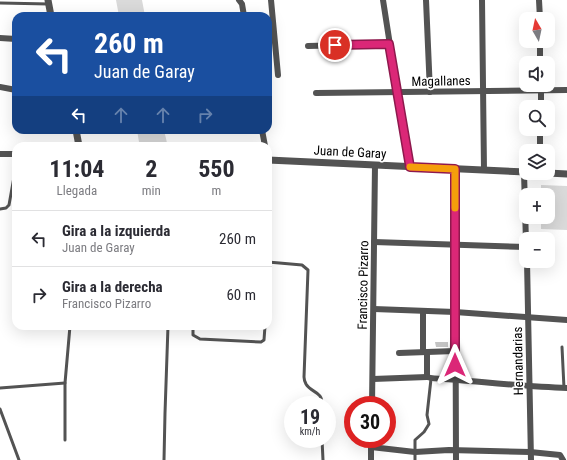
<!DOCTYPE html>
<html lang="es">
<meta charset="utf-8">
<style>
:root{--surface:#fff;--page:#f2f2f3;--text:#2b2b33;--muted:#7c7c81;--line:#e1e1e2}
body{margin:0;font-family:"Roboto Condensed",sans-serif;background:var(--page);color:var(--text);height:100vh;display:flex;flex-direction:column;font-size:15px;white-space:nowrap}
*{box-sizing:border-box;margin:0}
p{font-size:13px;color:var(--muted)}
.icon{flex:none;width:22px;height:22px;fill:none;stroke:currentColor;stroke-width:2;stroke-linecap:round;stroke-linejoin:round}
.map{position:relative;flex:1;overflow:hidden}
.side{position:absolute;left:12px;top:142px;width:260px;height:188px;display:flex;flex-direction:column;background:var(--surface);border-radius:12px;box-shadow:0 4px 16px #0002}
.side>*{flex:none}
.banner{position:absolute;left:12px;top:12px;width:260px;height:122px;border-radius:12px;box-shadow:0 4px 16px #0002;background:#1a4fa0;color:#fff;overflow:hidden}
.needle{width:26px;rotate:351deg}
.buttons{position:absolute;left:519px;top:12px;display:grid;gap:8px}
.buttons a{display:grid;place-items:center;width:36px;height:36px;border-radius:8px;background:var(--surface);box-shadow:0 4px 16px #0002;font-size:20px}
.speed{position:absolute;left:284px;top:396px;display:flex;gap:8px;font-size:20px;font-weight:700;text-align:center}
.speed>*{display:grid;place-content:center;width:52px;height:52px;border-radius:50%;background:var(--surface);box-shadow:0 4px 16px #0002;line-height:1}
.speed small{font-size:10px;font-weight:400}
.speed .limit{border:6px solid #d22;background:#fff;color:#111}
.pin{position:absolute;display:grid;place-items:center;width:34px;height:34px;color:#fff;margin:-17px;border:2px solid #fff;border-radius:50%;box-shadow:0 1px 4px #0007}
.me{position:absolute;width:44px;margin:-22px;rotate:0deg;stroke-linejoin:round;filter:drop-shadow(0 0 3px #0008)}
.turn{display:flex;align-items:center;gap:14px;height:84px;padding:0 16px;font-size:18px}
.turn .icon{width:52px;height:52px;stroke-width:2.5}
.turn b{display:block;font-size:28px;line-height:34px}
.lanes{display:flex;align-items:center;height:38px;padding:0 16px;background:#0003;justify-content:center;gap:20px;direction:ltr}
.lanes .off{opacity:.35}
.eta{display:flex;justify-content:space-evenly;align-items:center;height:68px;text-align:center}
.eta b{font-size:24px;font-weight:700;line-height:28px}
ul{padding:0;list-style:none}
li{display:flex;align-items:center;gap:12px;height:56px;padding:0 16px;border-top:1px solid var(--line)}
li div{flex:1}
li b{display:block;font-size:15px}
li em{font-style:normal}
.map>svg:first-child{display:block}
.green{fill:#dadada}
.building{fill:#c3c3c3}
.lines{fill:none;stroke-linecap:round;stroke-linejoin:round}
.service{stroke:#535353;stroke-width:3}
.minor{stroke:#535353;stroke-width:6}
.tertiary{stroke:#535353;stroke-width:7}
.route-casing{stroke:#8e194d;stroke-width:10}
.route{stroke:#db2777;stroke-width:7}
.slow{stroke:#f59e0b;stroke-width:7}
.labels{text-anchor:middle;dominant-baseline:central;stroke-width:3.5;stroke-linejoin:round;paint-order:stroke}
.street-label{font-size:13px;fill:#000;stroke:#fff}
</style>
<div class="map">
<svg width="567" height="460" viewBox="0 0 567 460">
<rect width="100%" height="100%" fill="#fff"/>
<!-- green -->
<g class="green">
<path d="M116,0H142L145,16H119Z"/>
<path d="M137,130H164L167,143L139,142Z"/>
<path d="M541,185L567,186V230L541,229V217H548V195H541Z"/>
</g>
<!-- building -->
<path class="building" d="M435,342H448V347H436Z"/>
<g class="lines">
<!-- service -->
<g class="service">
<path d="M0,3L49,4"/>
<path d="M0,209L6,208L9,205L14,177L16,174"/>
<path d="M268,262L302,265L308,270L304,377C304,380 305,382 306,384C311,393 323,391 322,405"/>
<path d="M193,326V335L200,339L261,342L264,340L265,326"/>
<path d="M562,347L564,388"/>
<path d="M0,388L65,383"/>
<path d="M0,409L19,460"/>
<path d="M322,439L323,460"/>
<path d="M65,440V383L70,326"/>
<path d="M164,460L165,413L168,326"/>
<path d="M415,460V440L424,432L429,424L427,415L431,379"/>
</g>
<!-- minor -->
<g class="minor">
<path d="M239,0L242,4L244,16"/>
<path d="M271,0L278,75"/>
<path d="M383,0L409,167"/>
<path d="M426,0L430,92"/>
<path d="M482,0L484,170"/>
<path d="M539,0L540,19"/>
<path d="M0,38L16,39"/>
<path d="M540,41V63"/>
<path d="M308,46L389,44"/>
<path d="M0,87L16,90"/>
<path d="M316,93L567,90"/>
<path d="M541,107V85"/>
<path d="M262,130L265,146"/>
<path d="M540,151V129"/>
<path d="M0,154H16"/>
<path d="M455,169L456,460"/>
<path d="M524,172L526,243"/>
<path d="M374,242L526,247"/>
<path d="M527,261L531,460"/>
<path d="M374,309L455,312L567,320"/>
<path d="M423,311V352"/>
<path d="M427,352V377"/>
<path d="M399,353L455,351"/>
<path d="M373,379L427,377C437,380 448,378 458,380C494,383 530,387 567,388"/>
<path d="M372,405L375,165"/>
<path d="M371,447L415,452L449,450L530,452L560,455L563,460"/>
<path d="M371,460V439"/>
</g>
<!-- tertiary -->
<g class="tertiary">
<path d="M48,0L51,16"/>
<path d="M76,130L79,146"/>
<path d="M268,160L526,172"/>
<path d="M548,173L567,174"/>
</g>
</g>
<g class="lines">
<!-- route casing -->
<g class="route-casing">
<path id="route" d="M335,45L389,44L410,167L455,169V365"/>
</g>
<!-- route -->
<use href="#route" class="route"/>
<!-- slow -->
<path class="slow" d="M410,167L455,169V208"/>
</g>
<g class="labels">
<!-- street labels -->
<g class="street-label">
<text transform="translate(441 81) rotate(-1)">Magallanes</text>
<text transform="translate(350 152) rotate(3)">Juan de Garay</text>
<text transform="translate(363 285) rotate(-89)">Francisco Pizarro</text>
<text transform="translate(518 361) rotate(-91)">Hernandarias</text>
</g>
</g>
</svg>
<div class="buttons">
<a><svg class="needle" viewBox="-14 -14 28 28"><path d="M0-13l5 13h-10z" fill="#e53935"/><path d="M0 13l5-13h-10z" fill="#7c7c81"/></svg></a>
<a><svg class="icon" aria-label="sound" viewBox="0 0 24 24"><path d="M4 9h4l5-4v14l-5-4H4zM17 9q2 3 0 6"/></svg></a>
<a><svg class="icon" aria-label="search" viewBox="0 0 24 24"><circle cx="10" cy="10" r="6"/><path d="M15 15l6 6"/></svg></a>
<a><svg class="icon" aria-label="layers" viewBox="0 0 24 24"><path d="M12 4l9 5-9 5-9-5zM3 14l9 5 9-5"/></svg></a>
<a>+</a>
<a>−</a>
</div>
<div class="speed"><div>19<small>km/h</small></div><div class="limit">30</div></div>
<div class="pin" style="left:335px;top:45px;background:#d93025"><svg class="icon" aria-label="arrive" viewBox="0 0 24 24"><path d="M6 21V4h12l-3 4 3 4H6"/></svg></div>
<svg class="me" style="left:455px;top:365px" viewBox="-20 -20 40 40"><path d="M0-17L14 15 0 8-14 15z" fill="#db2777" stroke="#fff" stroke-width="4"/></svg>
<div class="banner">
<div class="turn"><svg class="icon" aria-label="left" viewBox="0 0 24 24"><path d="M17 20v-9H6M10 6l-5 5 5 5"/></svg><div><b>260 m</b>Juan de Garay</div></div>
<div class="lanes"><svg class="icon" aria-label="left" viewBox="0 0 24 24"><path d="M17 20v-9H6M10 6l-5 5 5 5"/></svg><svg class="icon off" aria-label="ahead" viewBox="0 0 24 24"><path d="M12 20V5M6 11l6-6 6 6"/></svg><svg class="icon off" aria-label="ahead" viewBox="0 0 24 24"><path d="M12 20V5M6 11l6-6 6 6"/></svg><svg class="icon off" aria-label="right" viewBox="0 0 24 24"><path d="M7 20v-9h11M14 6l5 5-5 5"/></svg></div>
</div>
<section class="side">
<div class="eta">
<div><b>11:04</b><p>Llegada</p></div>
<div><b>2</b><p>min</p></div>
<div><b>550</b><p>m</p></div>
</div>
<ul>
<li><svg class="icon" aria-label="left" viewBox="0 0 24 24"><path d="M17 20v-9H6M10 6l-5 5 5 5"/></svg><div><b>Gira a la izquierda</b><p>Juan de Garay</p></div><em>260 m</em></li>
<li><svg class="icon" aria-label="right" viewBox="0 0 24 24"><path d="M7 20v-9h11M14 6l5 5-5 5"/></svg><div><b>Gira a la derecha</b><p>Francisco Pizarro</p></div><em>60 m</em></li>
</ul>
</section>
</div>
